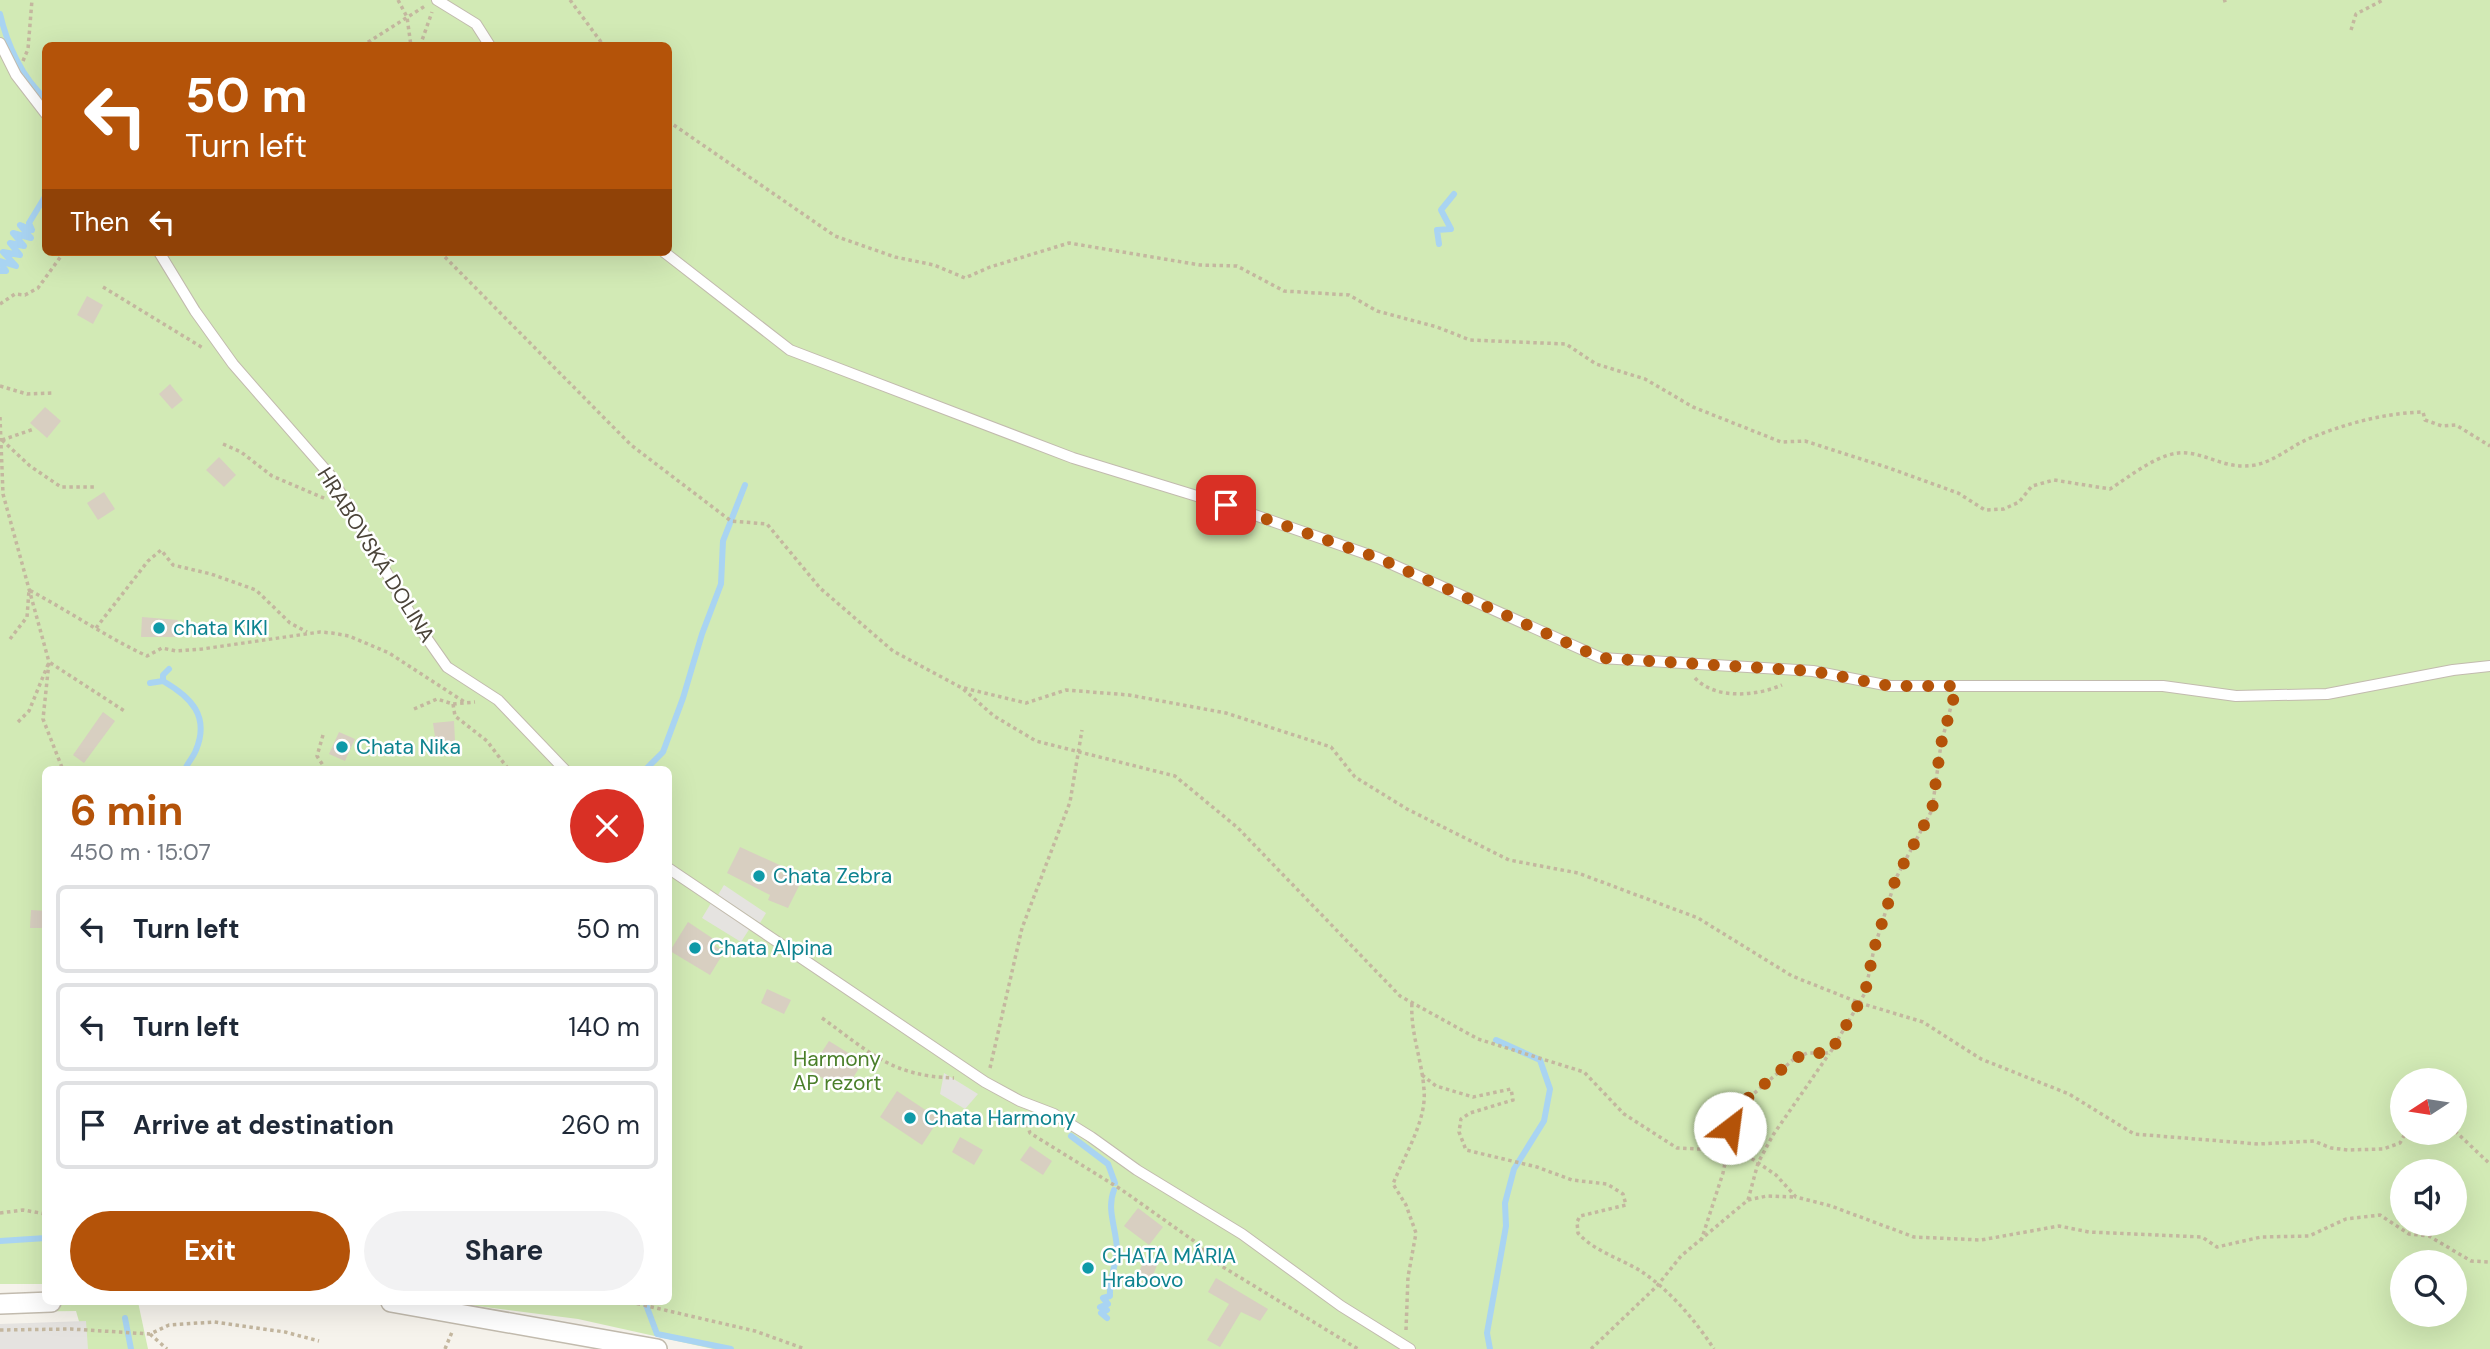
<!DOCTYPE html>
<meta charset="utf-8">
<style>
:root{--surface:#fff;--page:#f2f2f3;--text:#1f2937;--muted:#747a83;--line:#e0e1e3;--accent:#b45309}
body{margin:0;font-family:"DM Sans",sans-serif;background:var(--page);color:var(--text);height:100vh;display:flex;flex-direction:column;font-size:26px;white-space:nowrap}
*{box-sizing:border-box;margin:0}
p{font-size:23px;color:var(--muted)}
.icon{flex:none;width:38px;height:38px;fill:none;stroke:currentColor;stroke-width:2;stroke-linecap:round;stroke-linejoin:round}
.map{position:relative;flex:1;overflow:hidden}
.side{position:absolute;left:42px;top:766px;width:630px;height:539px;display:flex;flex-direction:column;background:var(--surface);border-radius:10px;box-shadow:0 7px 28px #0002}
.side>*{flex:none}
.hud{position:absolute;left:42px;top:42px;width:630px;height:214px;border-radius:10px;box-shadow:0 7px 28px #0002;background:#b45309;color:#fff;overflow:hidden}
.needle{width:46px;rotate:258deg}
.tools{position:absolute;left:2390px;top:1068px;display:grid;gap:14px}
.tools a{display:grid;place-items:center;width:77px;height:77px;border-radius:50%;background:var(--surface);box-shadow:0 7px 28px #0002;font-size:35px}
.pin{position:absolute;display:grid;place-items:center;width:60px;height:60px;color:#fff;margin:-30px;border-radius:14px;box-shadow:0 4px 10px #0006}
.me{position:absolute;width:77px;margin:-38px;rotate:30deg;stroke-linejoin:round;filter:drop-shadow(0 0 5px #0008)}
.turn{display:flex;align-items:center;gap:24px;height:147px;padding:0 28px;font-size:32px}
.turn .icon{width:91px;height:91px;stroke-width:2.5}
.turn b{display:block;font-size:49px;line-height:60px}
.then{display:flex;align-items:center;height:66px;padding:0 28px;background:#0003;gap:14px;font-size:26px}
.round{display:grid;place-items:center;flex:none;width:74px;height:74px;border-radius:37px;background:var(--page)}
.summary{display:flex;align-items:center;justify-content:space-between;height:119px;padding:0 28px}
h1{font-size:42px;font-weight:700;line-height:52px;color:var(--accent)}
.action{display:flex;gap:14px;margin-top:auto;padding:14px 28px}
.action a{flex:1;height:80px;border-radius:42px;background:var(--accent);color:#fff;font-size:28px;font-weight:700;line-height:80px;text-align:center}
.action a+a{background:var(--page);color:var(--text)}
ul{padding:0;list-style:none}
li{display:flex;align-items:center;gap:21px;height:88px;margin:0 14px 10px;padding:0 14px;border:4px solid var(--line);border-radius:10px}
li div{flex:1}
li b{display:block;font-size:26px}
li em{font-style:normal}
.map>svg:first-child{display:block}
.green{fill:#d2eab5;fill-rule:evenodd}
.parking{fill:#e5e3e0}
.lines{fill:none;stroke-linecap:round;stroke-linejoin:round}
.stream{stroke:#a9d4f2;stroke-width:6}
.building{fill:#d8cfc1}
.service-casing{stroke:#c2bbae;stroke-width:12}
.minor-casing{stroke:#c2bbae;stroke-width:22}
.path{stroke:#c4b79f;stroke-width:3.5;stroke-dasharray:3.5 3.5;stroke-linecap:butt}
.service{stroke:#fff;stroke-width:10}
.minor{stroke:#fff;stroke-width:19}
.route{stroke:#b45309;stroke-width:12;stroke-dasharray:0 21.6}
.culture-dot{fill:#0f9aa8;stroke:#fff;stroke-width:2.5}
.labels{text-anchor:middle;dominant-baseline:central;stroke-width:5;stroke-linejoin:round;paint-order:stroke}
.street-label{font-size:21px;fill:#4b4439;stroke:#fff}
.culture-label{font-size:21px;fill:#0d838f;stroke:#fff;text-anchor:start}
.park-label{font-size:21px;fill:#4a7f2a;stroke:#fff}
</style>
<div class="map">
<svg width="2490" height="1349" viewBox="0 0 2490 1349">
<rect width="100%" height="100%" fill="#f6f3ec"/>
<!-- green -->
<g class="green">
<path d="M0,0H2490V1349H713L578,1319L446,1302H668V770H46L45,1284H0ZM46,46H668V252H46ZM2403,1080H2455V1132H2403ZM2403,1171H2455V1223H2403ZM2403,1262H2455V1314H2403Z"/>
<path d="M138,1302L148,1349H87L76,1311L0,1312V1306Z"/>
</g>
<!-- parking -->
<g class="parking">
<path d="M724,885L766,913L760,923L718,895Z"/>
<path d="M711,903L750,928L741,942L702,918Z"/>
<path d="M944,1073L978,1094L965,1109L940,1094Z"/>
<path d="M86,1321L88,1349H0V1324Z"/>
</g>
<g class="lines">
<!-- stream -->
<g class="stream">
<path d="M0,14C7,44 22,78 46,99"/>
<path d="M1439,244L1437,230L1451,229L1441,210L1454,194"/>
<path d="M0,261L16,266L3,252L20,255L10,243L24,246L13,233L31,238L20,225L32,230L29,223L46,195"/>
<path d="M0,262L6,271H0"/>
<path d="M163,681V675L169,669"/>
<path d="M150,683L163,681C191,697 210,716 196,750C193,758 187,763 185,770"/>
<path d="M645,770L663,752L683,698L702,634L721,584L723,541L745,485"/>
<path d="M1071,1136L1108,1164L1115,1183"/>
<path d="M0,1241L46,1238"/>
<path d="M645,1302L657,1334L731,1349"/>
<path d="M125,1318L131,1349"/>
<path d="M1107,1318L1101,1313L1107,1310L1100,1307L1108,1304L1103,1298L1110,1296C1109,1279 1116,1265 1117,1251C1117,1230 1106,1210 1114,1190"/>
<path d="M1490,1349L1487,1333L1506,1226L1505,1203L1514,1169L1544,1121L1550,1089L1540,1060L1496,1040"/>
</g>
</g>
<!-- building -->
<g class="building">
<path d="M87,296L103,305L93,324L77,315Z"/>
<path d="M170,384L183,400L172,409L159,394Z"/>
<path d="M45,407L61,421L47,438L30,423Z"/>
<path d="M219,457L236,475L224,487L206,470Z"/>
<path d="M104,492L115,509L98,520L87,503Z"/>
<path d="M142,617L178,620L177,637H141Z"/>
<path d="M103,712L115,721L84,763L73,755Z"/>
<path d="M454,721L455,741L436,744L433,723Z"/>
<path d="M339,732L355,739L345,761L329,754Z"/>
<path d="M740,847L784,867L781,873L801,882L788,908L768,900L770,895L727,873Z"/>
<path d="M31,910L46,911V928H30Z"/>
<path d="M688,922L715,940V946L724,952L710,975L670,951Z"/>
<path d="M767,989L791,1000L784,1014L761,1003Z"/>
<path d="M829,1041L863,1062L844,1092L810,1070Z"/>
<path d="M897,1091L939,1119L922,1145L880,1117Z"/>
<path d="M960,1137L983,1150L974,1165L952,1152Z"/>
<path d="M1030,1146L1052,1161L1043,1175L1020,1160Z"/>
<path d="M1138,1208L1163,1227L1149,1245L1124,1226Z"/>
<path d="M1144,1260L1157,1265L1150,1283L1137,1277Z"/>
<path d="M1216,1278L1268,1309L1260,1321L1241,1312L1220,1347L1207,1340L1229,1304L1208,1292Z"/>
</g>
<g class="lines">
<!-- service casing -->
<g class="service-casing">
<g id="service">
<path d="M437,0L476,24L490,46"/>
<path d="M0,43L16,75L46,114"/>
<path d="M159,252L195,311L233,364L330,475L414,620L447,667L498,700L565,770"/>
<path d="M664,252L790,350L1073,458L1226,505L1378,558L1601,658L1813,671L1890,686H2163L2236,696L2327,694L2453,670L2490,666"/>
<path d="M668,868L985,1082L1020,1101L1054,1114L1091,1137L1137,1170L1242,1234L1341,1306L1410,1349"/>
</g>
</g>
<!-- minor casing -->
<g class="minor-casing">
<g id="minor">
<path d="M391,1302L657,1349"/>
<path d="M0,1304L51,1302"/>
</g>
</g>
<!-- path -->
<g class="path">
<path d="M398,0L407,17L411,46"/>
<path d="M570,0L604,46"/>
<path d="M2223,1L2227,0"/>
<path d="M2351,30L2356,14L2383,0"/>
<path d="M362,46L425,6"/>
<path d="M420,46L432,12"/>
<path d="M23,61L28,49L32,0"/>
<path d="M668,121L835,236L895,257L934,265L965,278L990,267L1069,243L1200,265L1237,266L1284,291L1349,295L1377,311L1437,327L1470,340L1566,344L1596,364L1645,379L1693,407L1756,432L1781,442L1805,441L1889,468L1958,493L1985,510L2004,509L2019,502L2032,486L2054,480L2110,489C2131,476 2161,450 2187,453C2210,455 2227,470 2255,465C2275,461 2290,447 2308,439C2344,424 2384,413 2423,412L2425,420L2442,426L2456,425L2490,446"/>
<path d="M440,252L631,445L731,521L767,524L820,588L893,651L962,688L994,716L1036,741L1175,776L1238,828L1400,996L1478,1039L1584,1072L1624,1114L1677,1148L1721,1150L1748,1156L1776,1175L1796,1197L1831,1206L1914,1237L1981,1240L2059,1226L2089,1232L2202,1237L2217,1247L2261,1237L2309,1236L2346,1219L2380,1215L2409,1234L2429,1236L2471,1261L2490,1262"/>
<path d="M103,287L203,348"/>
<path d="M0,304L15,294L25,295L38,288L64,252"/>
<path d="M0,386L27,394L52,393"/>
<path d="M0,417L3,494L49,662L43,719L63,770"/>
<path d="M2,440L30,466L61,487H97"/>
<path d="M2,440L34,429"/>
<path d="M223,444L241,452L272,476L326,499"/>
<path d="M96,628L148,561L161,550L173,565L211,574L256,590L290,623L307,632"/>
<path d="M10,639L27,617L29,590C69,611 106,637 147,656L162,648L176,651L202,649L320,632L332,633L349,636L389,653L466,703"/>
<path d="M1695,678C1715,700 1757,696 1782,685"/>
<path d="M964,688L1026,703L1066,690L1129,695L1226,713L1331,747L1355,777L1407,809L1509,860L1578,873L1698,918L1792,976L1860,1003L1923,1022L1981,1059L2069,1094L2134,1134L2258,1144L2314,1141L2331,1148L2348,1150L2383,1149L2400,1143L2406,1132"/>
<path d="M453,704L455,716L487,741L509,770"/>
<path d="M414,709L437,699L453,704L475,702"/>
<path d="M18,722L29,711L49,662L126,712"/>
<path d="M323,735L317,756L326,770"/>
<path d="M822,1018C871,1053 891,1076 954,1078"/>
<path d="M990,1068L1022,928L1070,802L1082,730"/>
<path d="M1422,1075L1436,1086L1473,1097L1511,1089L1513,1100L1470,1113L1461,1119L1459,1132L1466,1150L1537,1167L1572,1180L1607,1184L1623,1194L1626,1205L1580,1216L1577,1222L1578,1233C1594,1251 1619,1258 1639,1270C1669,1289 1695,1320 1714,1349"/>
<path d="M1025,1117L1030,1133L1122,1190L1194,1241L1218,1264L1358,1349"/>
<path d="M2455,1131L2490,1164"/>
<path d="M1748,1200L1758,1163L1773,1135L1829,1054"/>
<path d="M0,1213L23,1210L46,1214"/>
<path d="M1701,1241L1723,1173L1736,1109L1794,1059L1807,1053H1830L1865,993L1874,949L1896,878L1932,810L1941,744L1953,699"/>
<path d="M630,1302L755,1331L805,1349"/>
<path d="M0,1330L71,1329L150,1334L169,1325L214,1322L285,1332L319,1341"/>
<path d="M1406,1330L1408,1277L1416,1233L1406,1205L1393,1184C1404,1156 1427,1120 1424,1090C1422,1059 1410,1033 1412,1002"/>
<path d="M150,1334L167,1349"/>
<path d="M445,1349L452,1332"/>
<path d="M1591,1349L1657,1286L1681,1256L1748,1200L1767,1196L1794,1197"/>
</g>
<!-- service -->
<use href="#service" class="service"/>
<!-- minor -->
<use href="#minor" class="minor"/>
</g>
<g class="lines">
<!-- route -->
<path class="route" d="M1226,505L1378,558L1601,658L1813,671L1890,686H1957L1941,744L1932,810L1896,878L1874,949L1865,993L1830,1053H1807L1794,1059L1735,1109L1730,1128"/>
</g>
<!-- markers -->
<g class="culture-dot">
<circle cx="159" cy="628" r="7"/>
<circle cx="342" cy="747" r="7"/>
<circle cx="759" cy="876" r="7"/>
<circle cx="695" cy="948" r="7"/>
<circle cx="910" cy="1118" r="7"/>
<circle cx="1088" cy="1268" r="7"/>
</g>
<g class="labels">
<!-- street labels -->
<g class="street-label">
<text transform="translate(376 555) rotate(58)">HRABOVSKÁ DOLINA</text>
</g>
<!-- culture labels -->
<g class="culture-label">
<text x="173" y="628">chata KIKI</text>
<text x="356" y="747">Chata Nika</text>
<text x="773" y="876">Chata Zebra</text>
<text x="709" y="948">Chata Alpina</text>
<text x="924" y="1118">Chata Harmony</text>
<text x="1102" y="1256">CHATA MÁRIA<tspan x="1102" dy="24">Hrabovo</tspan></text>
</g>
<!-- park labels -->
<g class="park-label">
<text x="837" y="1059">Harmony<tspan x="837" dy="24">AP rezort</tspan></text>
</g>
</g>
</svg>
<div class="tools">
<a><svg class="needle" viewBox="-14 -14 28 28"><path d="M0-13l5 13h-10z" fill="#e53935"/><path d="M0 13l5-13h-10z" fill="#747a83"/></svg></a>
<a><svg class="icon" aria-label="sound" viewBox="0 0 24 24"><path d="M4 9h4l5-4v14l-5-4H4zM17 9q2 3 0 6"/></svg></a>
<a><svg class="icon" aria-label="search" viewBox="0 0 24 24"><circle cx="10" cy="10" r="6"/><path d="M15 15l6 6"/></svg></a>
</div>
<div class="pin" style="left:1226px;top:505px;background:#d93025"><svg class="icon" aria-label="arrive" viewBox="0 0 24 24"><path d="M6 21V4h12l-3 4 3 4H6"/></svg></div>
<svg class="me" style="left:1730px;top:1128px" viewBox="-20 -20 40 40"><circle r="19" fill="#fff"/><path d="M0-13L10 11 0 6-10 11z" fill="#b45309"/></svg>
<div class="hud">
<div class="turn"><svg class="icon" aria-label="left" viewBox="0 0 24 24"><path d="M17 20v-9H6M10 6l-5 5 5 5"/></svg><div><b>50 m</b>Turn left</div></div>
<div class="then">Then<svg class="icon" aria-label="left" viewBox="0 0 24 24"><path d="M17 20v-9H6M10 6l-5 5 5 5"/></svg></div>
</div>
<section class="side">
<div class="summary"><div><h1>6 min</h1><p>450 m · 15:07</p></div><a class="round" style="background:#d93025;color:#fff"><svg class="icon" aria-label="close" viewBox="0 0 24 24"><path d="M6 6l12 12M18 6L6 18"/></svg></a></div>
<ul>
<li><svg class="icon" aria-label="left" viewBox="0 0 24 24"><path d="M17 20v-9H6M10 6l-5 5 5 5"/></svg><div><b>Turn left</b></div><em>50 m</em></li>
<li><svg class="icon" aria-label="left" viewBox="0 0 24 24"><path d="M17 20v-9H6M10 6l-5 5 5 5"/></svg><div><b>Turn left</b></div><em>140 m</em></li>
<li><svg class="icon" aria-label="arrive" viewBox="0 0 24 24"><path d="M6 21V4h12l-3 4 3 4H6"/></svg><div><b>Arrive at destination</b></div><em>260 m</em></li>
</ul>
<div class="action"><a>Exit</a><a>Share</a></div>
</section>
</div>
